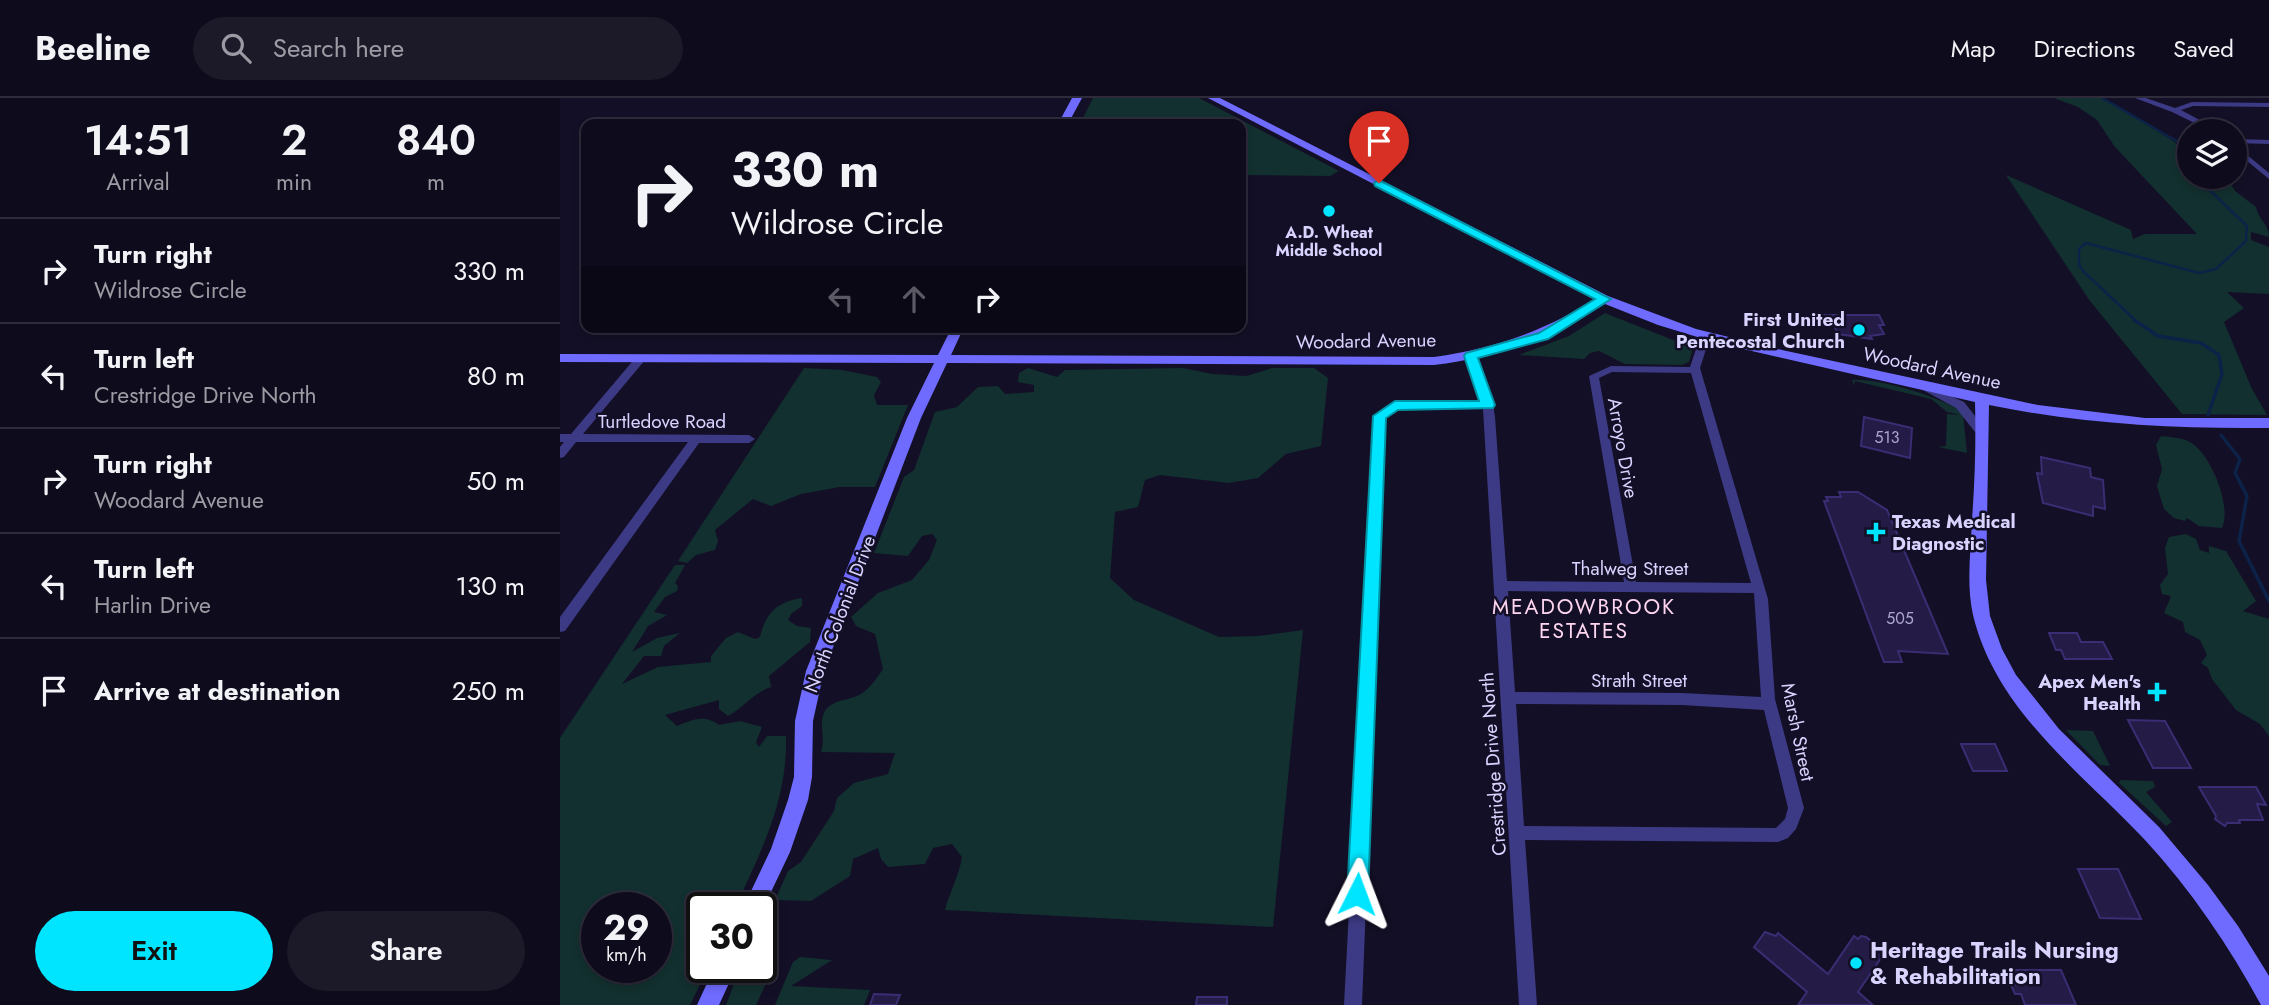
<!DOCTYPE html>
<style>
:root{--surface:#0e0b1c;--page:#1c1929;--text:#f1f3f6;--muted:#9b9ba3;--line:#2e2b3b;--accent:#00e5ff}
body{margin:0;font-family:Jost,sans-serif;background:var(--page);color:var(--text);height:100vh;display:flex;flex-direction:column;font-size:26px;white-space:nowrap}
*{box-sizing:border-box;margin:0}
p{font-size:23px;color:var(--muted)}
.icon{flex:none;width:38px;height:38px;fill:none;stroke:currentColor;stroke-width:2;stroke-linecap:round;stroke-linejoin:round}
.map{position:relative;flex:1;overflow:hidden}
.details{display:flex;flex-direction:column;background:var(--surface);width:560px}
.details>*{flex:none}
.guide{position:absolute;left:21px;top:21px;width:665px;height:214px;border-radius:14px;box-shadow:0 4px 10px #0003,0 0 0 2px var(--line);background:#0e0b1c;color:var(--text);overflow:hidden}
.buttons{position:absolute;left:1617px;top:21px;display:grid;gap:14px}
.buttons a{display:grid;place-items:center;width:70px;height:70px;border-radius:50%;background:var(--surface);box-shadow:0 4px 10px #0003,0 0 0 2px var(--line);font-size:35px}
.speed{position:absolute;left:21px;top:794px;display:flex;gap:14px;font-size:35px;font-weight:700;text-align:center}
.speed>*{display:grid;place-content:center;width:91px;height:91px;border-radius:50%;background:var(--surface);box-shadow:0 4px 10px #0003,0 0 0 2px var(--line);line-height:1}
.speed small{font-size:18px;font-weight:400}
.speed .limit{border:4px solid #111;border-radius:10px;background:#fff;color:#111}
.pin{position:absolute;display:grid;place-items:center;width:60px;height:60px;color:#fff;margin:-72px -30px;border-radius:50% 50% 50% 0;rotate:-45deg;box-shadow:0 0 7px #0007}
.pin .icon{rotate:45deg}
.me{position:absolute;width:77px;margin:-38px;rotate:3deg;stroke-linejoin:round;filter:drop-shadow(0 0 5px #0008)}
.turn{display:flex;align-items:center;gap:24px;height:147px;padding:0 35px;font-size:32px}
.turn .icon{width:91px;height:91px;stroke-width:2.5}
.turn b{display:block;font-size:49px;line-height:60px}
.lanes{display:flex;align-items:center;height:66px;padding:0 35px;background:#0003;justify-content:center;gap:35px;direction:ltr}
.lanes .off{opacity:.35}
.eta{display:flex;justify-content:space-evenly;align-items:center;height:119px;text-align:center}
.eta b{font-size:42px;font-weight:600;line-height:49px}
.cta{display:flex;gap:14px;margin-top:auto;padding:14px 35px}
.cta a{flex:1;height:80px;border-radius:42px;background:var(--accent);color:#111;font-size:28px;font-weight:600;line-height:80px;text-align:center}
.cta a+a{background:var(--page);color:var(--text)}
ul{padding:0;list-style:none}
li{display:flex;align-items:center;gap:21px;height:105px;padding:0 35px;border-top:2px solid var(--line)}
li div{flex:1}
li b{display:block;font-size:26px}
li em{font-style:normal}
header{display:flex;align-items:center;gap:42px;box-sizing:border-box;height:98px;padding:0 35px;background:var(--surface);border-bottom:2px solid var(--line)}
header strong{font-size:33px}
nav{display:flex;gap:38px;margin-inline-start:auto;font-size:24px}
.search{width:490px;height:63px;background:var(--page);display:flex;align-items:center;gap:18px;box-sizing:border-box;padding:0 24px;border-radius:38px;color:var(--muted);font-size:26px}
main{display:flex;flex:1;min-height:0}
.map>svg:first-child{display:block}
.green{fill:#12302f;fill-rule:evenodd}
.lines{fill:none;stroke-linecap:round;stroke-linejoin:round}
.stream-far1{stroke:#0c2248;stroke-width:2.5}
.stream{stroke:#0c2248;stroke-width:3.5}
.building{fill:#241b47;stroke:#3b2d73;stroke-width:2}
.street{fill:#3d3a85;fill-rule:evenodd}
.secondary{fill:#6f6bff;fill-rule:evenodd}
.route{fill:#00e5ff;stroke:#0095a6;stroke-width:2}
.poi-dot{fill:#00e5ff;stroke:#130f26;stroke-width:2.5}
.labels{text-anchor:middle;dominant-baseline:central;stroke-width:5;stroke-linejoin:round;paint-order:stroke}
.far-poi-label{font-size:16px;font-weight:bold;fill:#d9d4ff;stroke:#130f26}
.number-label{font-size:16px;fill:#aca6d1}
.poi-label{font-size:19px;font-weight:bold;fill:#d9d4ff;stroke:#130f26;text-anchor:end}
.street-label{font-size:19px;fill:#d9d4ff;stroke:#130f26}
.neighbourhood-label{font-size:21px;letter-spacing:2px;fill:#ffd6f0;stroke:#130f26}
.near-poi-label{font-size:23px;font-weight:bold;fill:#d9d4ff;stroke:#130f26;text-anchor:start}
</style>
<header>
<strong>Beeline</strong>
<div class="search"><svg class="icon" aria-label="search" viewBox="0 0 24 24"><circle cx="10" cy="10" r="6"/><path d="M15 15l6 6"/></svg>Search here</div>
<nav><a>Map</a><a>Directions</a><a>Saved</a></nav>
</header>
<main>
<section class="details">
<div class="eta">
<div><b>14:51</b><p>Arrival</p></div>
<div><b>2</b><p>min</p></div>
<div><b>840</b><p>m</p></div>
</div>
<ul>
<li><svg class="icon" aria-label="right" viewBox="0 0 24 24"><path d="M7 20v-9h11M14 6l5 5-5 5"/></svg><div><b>Turn right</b><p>Wildrose Circle</p></div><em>330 m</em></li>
<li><svg class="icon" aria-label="left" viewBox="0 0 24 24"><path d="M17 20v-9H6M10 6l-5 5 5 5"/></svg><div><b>Turn left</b><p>Crestridge Drive North</p></div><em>80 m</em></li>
<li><svg class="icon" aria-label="right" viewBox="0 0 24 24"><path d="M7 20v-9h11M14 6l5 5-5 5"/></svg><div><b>Turn right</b><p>Woodard Avenue</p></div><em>50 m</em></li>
<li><svg class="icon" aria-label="left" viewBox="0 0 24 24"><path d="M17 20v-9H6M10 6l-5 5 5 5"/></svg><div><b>Turn left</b><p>Harlin Drive</p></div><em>130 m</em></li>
<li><svg class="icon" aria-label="arrive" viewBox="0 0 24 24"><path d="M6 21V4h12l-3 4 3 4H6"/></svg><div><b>Arrive at destination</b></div><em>250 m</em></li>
</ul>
<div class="cta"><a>Exit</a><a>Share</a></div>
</section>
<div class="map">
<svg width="1709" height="907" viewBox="0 0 1709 907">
<rect width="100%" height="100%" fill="#130f26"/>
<!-- green -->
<g class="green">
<path d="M533,0H639L779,73L770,78L681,77V26H520Z"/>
<path d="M1494,0H1543L1615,44L1623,58L1629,59V79H1671L1668,81L1675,93L1696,109C1698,121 1709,126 1709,139L1691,134V142L1709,149V196L1667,194L1684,210L1664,224L1692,291L1707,317L1622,316L1530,203L1446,77L1571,132L1573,141L1585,136H1637L1555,49L1537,22L1518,9Z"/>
<path d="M1045,215L1133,250L1129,264L1122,267L1065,266L1039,253L1030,255L1024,261L959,257L1009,238Z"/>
<path d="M244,270L282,272L317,279L321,284L314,297L317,307H348L315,389H280L241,396L211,408L193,401L155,432L158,443L155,452L136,457L127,465L118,463Z"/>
<path d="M468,270L497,279L505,272L623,270L652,276L687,278L712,270H754L768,280L761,348L726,356L698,380L669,385L600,377L585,382L578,409L555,414L550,480L574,502L659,539L698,538L743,532L713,829L385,812C390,793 399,778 402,759L392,746L373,750L365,766L328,769L321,761L318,750L293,761L290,778L251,803L215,802L228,773L241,764L274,713L277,700L294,685L328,676L335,655L261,654C265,639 261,635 262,622C265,600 288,604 301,596C311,589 317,580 323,571L315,536L296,528L291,519L318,495L352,482L369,462L377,442L372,436L362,438L348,458L314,455L344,379L354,372L375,314L397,309L418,289L438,288L445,296L474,294V287L458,284L459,275Z"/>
<path d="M1292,282C1317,280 1383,299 1403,315L1407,355L1378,349L1386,348L1387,316L1401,317L1387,314L1371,301L1295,283L1294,288Z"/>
<path d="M1601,338C1612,339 1625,340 1633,346C1652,360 1672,409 1662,430L1639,428L1627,420L1625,423L1614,420L1604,411L1597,388L1602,371L1596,347Z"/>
<path d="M1626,436L1636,441L1640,452L1649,455V448L1666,453L1696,503L1683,513L1709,521V638L1700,626L1676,612L1652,581L1648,570L1641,565L1647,557L1640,542L1625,534L1623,524L1604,515L1611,498L1602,496L1600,487L1608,476L1605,450L1609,439Z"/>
<path d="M115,467H125L115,485L118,488L117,493L105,499L94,514L107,517L88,528L72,554L97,540L120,535L104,548L101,558H84L62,586L98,569L151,564V558L166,540L178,534L195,541L200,539C206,515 216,504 242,500V508L231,516L228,522L237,528L251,530L250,544L209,578L211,589C193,595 184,609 168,618L159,611V602L105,617L117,628C133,622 144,616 159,627L180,623L202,629L196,644L199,649L207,638H226C228,701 201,754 175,810H142V870H148L130,907H0V640ZM37,810H96V870H37Z"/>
<path d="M1506,632L1533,633L1550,668L1540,667Z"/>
<path d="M1560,682L1593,683L1595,689L1586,694L1612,724L1606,728L1559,685Z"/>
<path d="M240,859L272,862L231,888L310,892L304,907H215L233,864Z"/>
<path d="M210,862L215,866L196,907H166C175,886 175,870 201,870V863Z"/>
</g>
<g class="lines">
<!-- stream-far1 -->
<g class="stream-far1">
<path d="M1542,0L1620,45L1629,58"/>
<path d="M1575,222L1523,173L1519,167V151L1526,145L1639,175L1656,171L1686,143L1687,128L1636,79"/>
</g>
<!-- stream -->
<g class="stream">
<path d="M1573,221L1598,238L1641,245L1659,257L1662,276L1648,317"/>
<path d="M1661,337L1680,361L1675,375L1687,398L1679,443L1709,503"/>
</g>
</g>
<!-- building -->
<g class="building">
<path d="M1254,217H1319L1324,227H1319L1324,236L1310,238L1312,241L1278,236L1274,227H1258Z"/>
<path d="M1304,319L1352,330L1350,360L1301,348Z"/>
<path d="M1481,359L1530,370L1531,379L1543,382L1545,411L1533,408V418L1483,405L1477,375L1482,376Z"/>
<path d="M1279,394H1298L1327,412L1388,556L1338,553L1342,564H1324L1264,403H1268L1266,399H1281Z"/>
<path d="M1489,535H1517L1521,544H1543L1552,561H1505L1501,552H1496Z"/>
<path d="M1568,622L1605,623L1631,670H1593Z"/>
<path d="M1401,646H1435L1447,673H1413Z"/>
<path d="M1639,689H1696L1706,707L1697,706L1703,722H1679L1680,725H1667L1665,728L1655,721L1656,718Z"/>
<path d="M1518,771H1558L1581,821L1540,820Z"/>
<path d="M1205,834L1216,838L1218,835L1268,876L1294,838L1298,841L1301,838L1306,839L1325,854L1298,894L1313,907H1238L1247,894L1194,849Z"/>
<path d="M1452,872H1501L1516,907H1465L1461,896H1455L1451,887H1457Z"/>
<path d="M314,896L340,897L336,907H310Z"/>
<path d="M637,899H667V907H636Z"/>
</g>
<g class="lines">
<!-- street -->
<g class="street">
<path d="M1575,0H1586L1615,10L1632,4L1709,5V9L1633,8L1621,12L1660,33H1651L1612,14Z"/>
<path d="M1675,41L1709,42V46L1675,45Z"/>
<path d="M1675,47L1709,75V81L1675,53Z"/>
<path d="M1145,236L1150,239L1140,270L1208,501L1215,601L1244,710L1236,731L1228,740L1218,744L965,742L977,907H959L923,311L837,312L825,320L802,907H784L815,319L835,304H922L921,295L905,258L910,255L914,256L931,295L935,319L947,483L1064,484L1029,278L1051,268L1130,269L1140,239ZM1052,274L1131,275L1191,485L1076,484L1039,280ZM948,493L1194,495L1201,599L1122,595L955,594ZM956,606L1122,607L1204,612L1228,710L1225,721L1216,730L964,728Z"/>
<path d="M81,257L86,260L85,262L23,336L189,337L195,341L189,345H139L5,533L0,534V519L128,344H16L4,359L0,360V349L4,344H0V336H11L77,258Z"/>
<path d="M1367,287L1404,304L1427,333L1428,336L1427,339H1419L1396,310L1363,292L1362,290Z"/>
</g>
<!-- secondary -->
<g class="secondary">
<path d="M512,0H522L508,26H498Z"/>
<path d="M648,0H660L1048,198L1136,231L1222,252L1478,307L1585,320H1709V330C1614,331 1522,326 1429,307L1426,482L1430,518L1442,551L1456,577L1499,631L1599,729L1648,787L1678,828L1709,878V907H1701C1669,848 1631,792 1585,742C1521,674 1436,613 1413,517C1406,485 1411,453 1412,421C1415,382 1416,343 1415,304L1157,245L1098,227L1045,206C992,240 936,259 874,267L387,265L361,320L264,573L253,623L252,679L248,702L230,754L201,815V810H183L211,751L228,702L234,679L235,623L246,573L347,320L374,265L0,264V256L378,257L392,229H404L391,257L874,259C933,251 985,233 1035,201Z"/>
<path d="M154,870H176L159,907H137Z"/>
</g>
</g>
<!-- route -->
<path class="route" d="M819,82L1051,201L988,241L918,260L935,307L933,310L838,312L826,320L808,796L805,803L797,806L790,803L787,796L813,318L835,303H919L904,258L906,255L979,235L1035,201L815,88L814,85Z"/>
<!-- markers -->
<g class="poi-dot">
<circle cx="769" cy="113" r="7"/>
<circle cx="1299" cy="232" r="7"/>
<path d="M1312.5 423.5h7v7h7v7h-7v7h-7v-7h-7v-7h7z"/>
<path d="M1593.5 583.5h7v7h7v7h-7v7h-7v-7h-7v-7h7z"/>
<circle cx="1296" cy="865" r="7"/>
</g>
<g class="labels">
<!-- far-poi labels -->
<g class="far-poi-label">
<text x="769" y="134">A.D. Wheat<tspan x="769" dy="18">Middle School</tspan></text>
</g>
<!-- number labels -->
<g class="number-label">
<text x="1327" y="339">513</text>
<text x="1340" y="520">505</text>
</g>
<!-- poi labels -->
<g class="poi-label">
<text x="1285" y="221">First United<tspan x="1285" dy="22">Pentecostal Church</tspan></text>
<text x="1332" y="423" text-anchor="start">Texas Medical<tspan x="1332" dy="22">Diagnostic</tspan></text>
<text x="1581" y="583">Apex Men's<tspan x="1581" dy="22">Health</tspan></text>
</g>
<!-- street labels -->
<g class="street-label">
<text transform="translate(806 243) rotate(-1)">Woodard Avenue</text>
<text transform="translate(1372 270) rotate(12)">Woodard Avenue</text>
<text x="102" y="323">Turtledove Road</text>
<text transform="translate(1063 350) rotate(80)">Arroyo Drive</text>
<text x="1070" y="470">Thalweg Street</text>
<text transform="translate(280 516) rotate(-69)">North Colonial Drive</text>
<text x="1079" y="582">Strath Street</text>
<text transform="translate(1238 634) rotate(78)">Marsh Street</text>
<text transform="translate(933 666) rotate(-94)">Crestridge Drive North</text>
</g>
<!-- neighbourhood labels -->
<g class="neighbourhood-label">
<text x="1024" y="509">MEADOWBROOK<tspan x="1024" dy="24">ESTATES</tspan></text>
</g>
<!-- near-poi labels -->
<g class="near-poi-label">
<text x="1310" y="852">Heritage Trails Nursing<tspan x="1310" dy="26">&amp; Rehabilitation</tspan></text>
</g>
</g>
</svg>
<div class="buttons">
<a><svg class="icon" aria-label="layers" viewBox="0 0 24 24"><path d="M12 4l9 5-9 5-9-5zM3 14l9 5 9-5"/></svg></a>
</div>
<div class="speed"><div>29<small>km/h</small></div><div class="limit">30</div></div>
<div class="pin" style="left:819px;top:85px;background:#d93025"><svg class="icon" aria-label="arrive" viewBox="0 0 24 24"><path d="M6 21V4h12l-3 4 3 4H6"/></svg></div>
<svg class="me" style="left:797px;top:796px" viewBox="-20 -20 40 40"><path d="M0-17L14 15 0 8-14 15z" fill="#00e5ff" stroke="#fff" stroke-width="4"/></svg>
<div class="guide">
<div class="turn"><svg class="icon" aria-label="right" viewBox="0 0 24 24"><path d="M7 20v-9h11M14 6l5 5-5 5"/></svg><div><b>330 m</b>Wildrose Circle</div></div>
<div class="lanes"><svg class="icon off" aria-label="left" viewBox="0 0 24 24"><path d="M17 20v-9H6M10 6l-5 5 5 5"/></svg><svg class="icon off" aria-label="ahead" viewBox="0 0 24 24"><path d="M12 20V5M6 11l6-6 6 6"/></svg><svg class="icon" aria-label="right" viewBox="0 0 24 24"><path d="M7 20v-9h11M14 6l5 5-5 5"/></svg></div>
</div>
</div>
</main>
